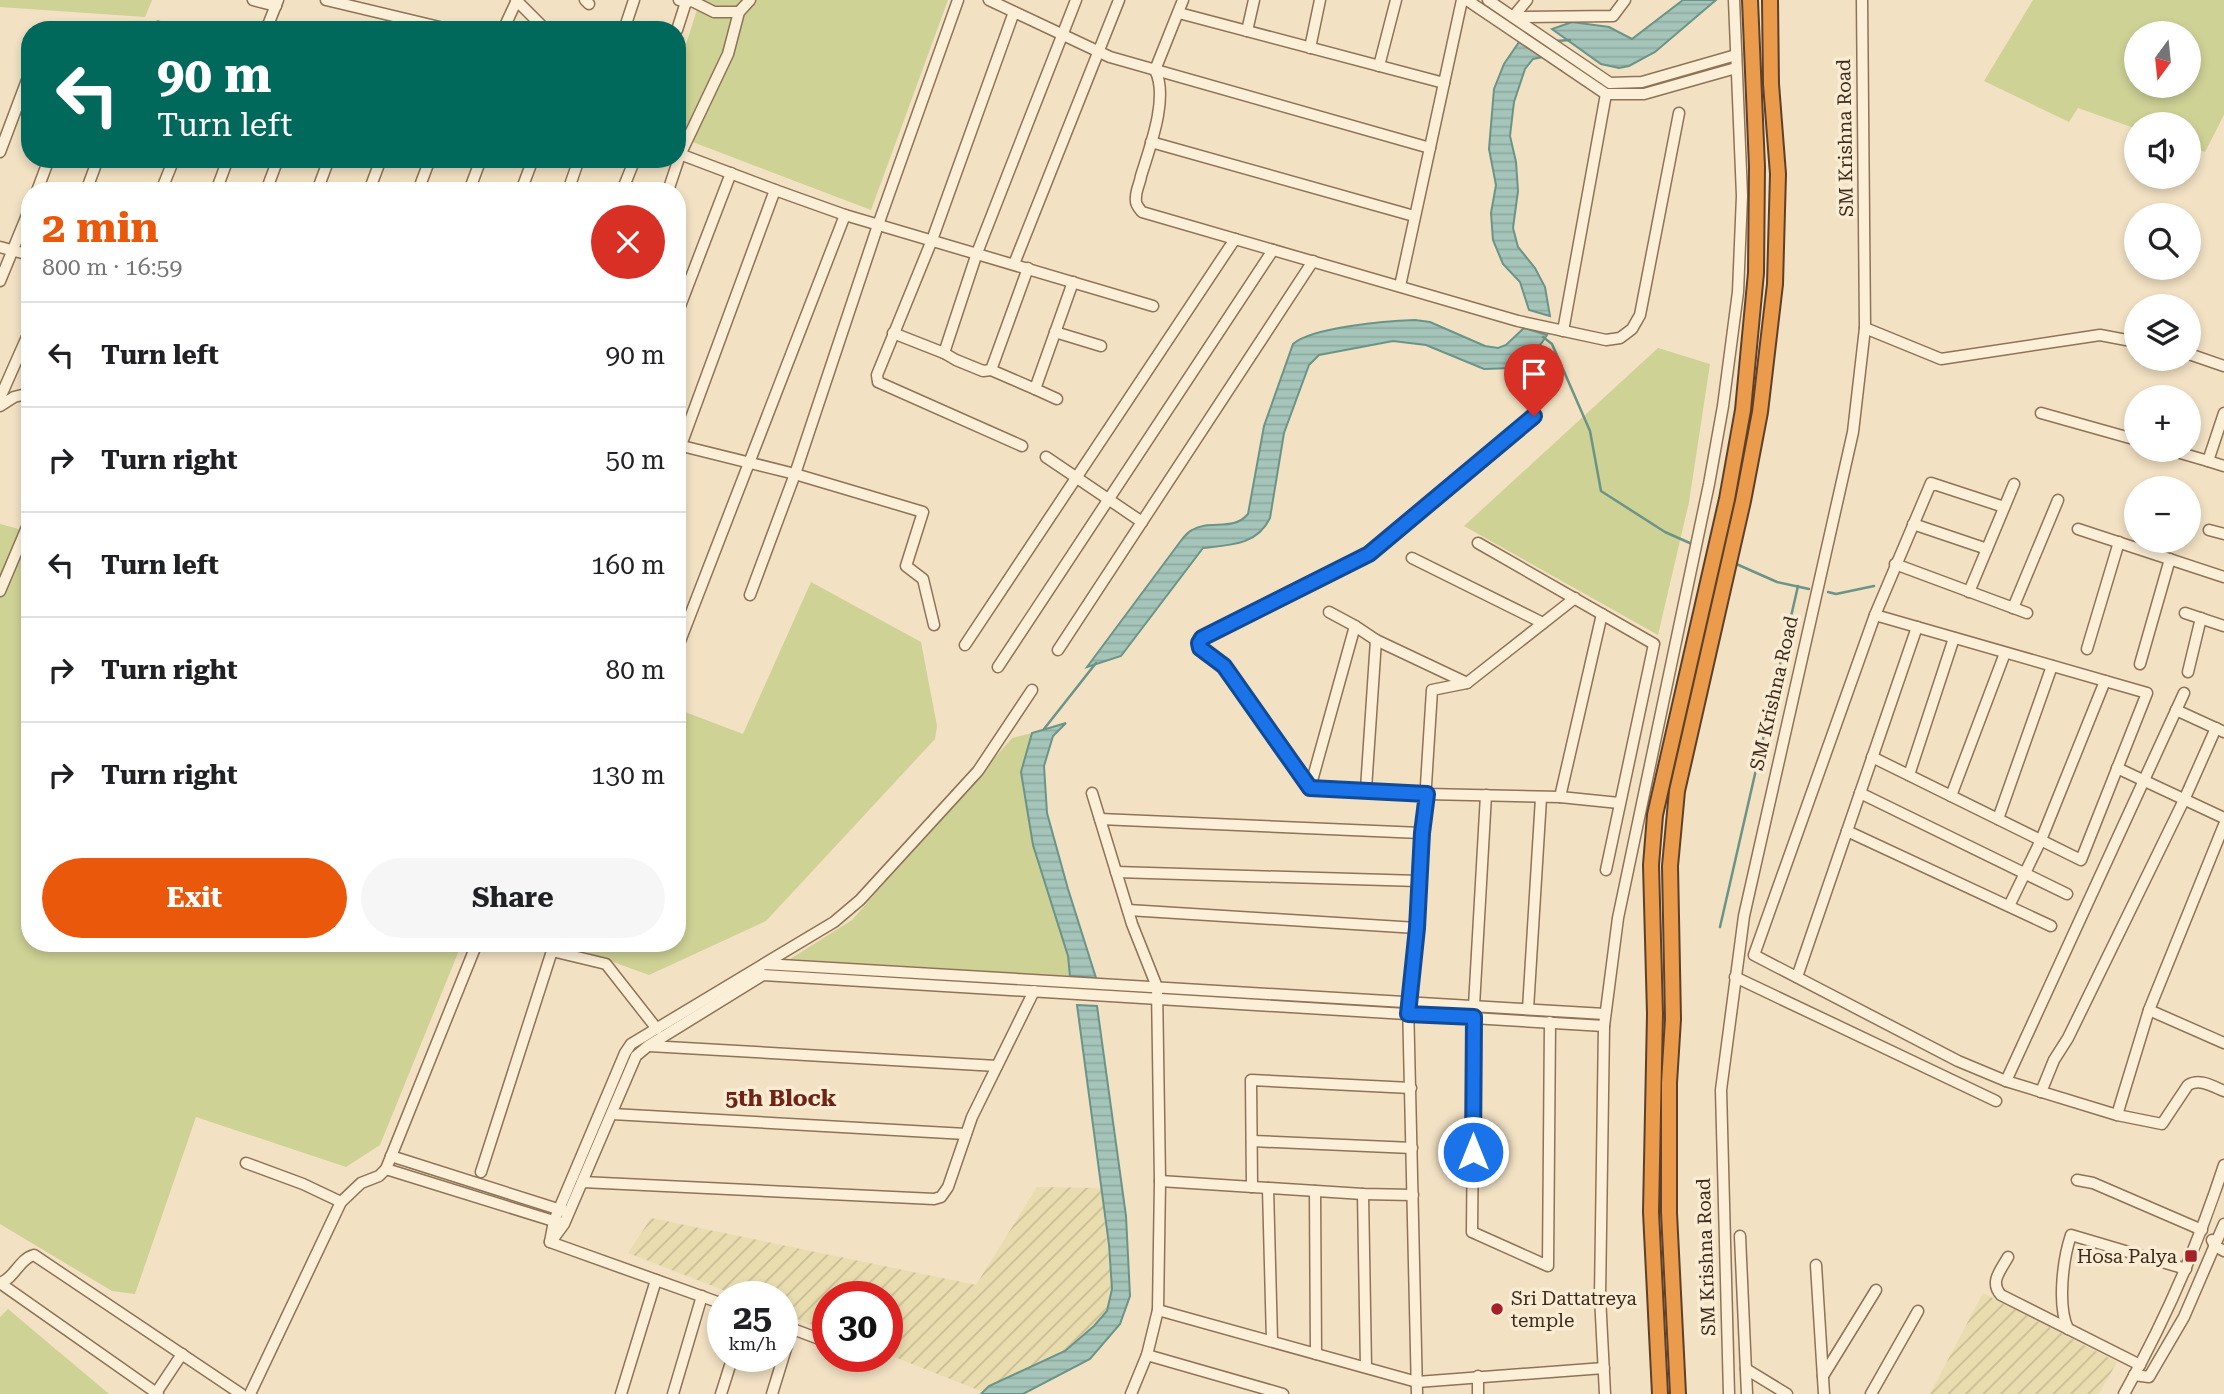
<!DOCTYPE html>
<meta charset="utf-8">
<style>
:root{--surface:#fff;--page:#f6f6f6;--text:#202124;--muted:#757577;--line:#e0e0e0;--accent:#ea580c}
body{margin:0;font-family:"Roboto Serif",serif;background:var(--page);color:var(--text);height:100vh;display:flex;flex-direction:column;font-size:26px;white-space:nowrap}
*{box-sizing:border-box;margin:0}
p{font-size:23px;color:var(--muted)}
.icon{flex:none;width:38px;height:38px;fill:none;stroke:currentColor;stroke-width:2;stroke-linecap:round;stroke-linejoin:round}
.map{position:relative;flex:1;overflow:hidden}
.sheet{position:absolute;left:21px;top:182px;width:665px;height:770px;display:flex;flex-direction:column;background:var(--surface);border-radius:28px;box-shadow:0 4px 10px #0003}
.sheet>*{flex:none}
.hud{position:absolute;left:21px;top:21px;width:665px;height:147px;border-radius:28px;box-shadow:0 4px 10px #0003;background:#00695c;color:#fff;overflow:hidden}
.needle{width:46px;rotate:195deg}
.tools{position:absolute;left:2124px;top:21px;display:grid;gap:14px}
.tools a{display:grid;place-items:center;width:77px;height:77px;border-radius:50%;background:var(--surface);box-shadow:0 4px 10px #0003;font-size:35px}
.speed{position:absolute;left:707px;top:1281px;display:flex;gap:14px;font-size:35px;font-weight:700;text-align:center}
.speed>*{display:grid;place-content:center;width:91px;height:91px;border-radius:50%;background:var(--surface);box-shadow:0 4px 10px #0003;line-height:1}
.speed small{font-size:18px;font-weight:400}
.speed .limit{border:10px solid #d22;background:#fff;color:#111}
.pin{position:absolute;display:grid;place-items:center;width:60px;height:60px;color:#fff;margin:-72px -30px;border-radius:50% 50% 50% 0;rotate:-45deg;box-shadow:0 0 7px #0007}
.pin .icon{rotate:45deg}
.me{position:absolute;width:77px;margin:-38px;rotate:0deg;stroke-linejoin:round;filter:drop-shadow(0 0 5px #0008)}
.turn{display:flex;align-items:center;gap:24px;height:147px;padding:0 21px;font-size:32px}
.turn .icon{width:91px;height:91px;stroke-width:2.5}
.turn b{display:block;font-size:49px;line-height:60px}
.round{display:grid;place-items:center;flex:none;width:74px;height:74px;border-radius:37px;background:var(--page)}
.headline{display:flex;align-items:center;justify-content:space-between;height:119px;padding:0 21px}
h1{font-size:42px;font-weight:700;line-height:52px;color:var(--accent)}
.primary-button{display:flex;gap:14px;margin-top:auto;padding:14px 21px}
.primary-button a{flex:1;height:80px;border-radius:42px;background:var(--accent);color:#fff;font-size:28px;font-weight:700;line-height:80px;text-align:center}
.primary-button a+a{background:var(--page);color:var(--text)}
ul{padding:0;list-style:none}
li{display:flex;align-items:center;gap:21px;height:105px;padding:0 21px;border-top:2px solid var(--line)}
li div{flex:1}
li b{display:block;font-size:26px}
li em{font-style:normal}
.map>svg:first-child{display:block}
.farmland{fill:url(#farmland-furrows)}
.grass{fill:#ced295;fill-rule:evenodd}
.water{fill:url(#water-rules);stroke:#6b9488;stroke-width:2}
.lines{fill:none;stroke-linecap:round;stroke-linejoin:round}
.stream{stroke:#6b9488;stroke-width:2.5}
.minor-casing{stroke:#8f7257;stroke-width:13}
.highway-casing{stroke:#5c402c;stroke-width:18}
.minor{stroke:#fcefd7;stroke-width:10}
.highway{stroke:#ea9b4b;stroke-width:14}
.route-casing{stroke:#114b97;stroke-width:18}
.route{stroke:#1a73e8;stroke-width:12}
.poi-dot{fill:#a4212a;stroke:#f9ecd3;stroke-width:2.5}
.labels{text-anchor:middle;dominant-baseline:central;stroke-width:7;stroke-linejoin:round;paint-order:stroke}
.street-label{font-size:19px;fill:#3d2b1d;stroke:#f9ecd3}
.poi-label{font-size:19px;fill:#3d2b1d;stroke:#f9ecd3;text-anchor:end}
.quarter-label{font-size:23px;font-weight:bold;fill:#6e2518;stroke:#f9ecd3}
</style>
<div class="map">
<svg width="2224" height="1394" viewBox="0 0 2224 1394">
<defs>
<pattern id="farmland-furrows" width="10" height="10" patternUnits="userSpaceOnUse" patternTransform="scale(1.75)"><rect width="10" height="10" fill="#e9dcaf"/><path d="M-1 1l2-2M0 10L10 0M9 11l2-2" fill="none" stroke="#c9bd96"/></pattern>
<pattern id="water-rules" width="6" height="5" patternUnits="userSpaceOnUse" patternTransform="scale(1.75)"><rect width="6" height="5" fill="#a5c5ba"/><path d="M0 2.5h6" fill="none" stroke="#8fa99f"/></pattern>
</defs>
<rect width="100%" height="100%" fill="#f2e1c3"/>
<!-- farmland -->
<g class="farmland">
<path d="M1037,1187L1101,1188L1112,1289L1107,1311L1094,1326L1065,1351L989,1386L983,1392L887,1354V1297H828V1331L782,1313V1297H741L628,1253L651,1218L976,1285Z"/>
<path d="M1983,1293L2117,1362L2099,1394H1930Z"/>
</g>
<!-- grass -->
<g class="grass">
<path d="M0,0H152L145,17L0,7Z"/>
<path d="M700,0H948L871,210L677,136V73Z"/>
<path d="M2033,0H2224V115L2205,152L2189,147V124H2137V129L2078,108L2069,122L1984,81ZM2189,33V86H2137V33Z"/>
<path d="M1658,348L1710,364L1689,502L1658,635L1464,526Z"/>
<path d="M0,524L30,532V943H462L380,1145L346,1167L196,1117L135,1294L112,1291L0,1224Z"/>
<path d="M811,582L921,642L937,726L935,739L766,921L649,975L561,943H677V709L743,734Z"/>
<path d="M1032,733L1021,772L1033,845L1068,956L1070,976L790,959L852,920L1012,738Z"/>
<path d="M8,1309L109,1394H0V1317Z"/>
</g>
<!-- water -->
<g class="water">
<path d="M1683,0H1716L1655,52L1629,66L1619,68L1601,64L1552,29L1572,22L1609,27L1632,39Z"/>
<path d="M1519,42L1543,57L1533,59L1525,69L1514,102L1510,136L1516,162L1518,191L1513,228L1518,247L1535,268L1545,287L1550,316L1529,310L1520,282L1503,264L1493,240L1491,213L1496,185L1489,149L1494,89L1504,64Z"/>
<path d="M1415,320L1430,322L1485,346L1498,348L1506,345L1524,328L1547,335L1534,354L1512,368L1484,369L1426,345L1393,341L1319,355L1309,365L1284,433L1270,518C1257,545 1231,545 1203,548L1121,656L1087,667L1180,542C1183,538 1188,532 1192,530C1210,519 1233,532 1248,514L1264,426L1293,344C1312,327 1388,321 1415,320Z"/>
<path d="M1066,723L1053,736L1044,766L1047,813L1068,889L1096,978L1070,976L1068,956L1033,845L1021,772L1032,733Z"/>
<path d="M1077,1005L1097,1006L1126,1216L1130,1296L1120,1324L1090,1359L1023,1394H981L989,1386L1065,1351L1094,1326L1107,1311L1112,1289L1109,1245Z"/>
</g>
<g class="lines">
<!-- stream -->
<g class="stream">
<path d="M1555,41L1570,40"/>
<path d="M1543,337L1552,344L1590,431L1601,491L1665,532L1692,544"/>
<path d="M1734,563L1777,582L1809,589"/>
<path d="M1828,592L1836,594L1874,586"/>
<path d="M1044,729L1096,663"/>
<path d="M1720,927L1798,586"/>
</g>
<!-- minor casing -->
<g class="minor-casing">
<g id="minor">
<path d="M253,0L276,6"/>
<path d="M326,0L452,30"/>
<path d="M516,0L546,30"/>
<path d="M585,0L589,4"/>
<path d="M679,0L686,2L692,1L714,12H739"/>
<path d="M989,0L1110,57L1430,148"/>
<path d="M1183,0L1155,70C1169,97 1150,147 1141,176C1140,183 1136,190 1136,197C1135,204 1138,207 1142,212L1518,321L1606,340L1620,338L1632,329L1640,315L1679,113"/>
<path d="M1467,0L1606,94H1644L1736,68"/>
<path d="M1488,0L1610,83L1642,82L1736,55"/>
<path d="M1014,12L932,240L877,375L878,382L1022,446"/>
<path d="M1179,13L1444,83"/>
<path d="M1513,17L1527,0"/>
<path d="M1515,17L1613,16L1625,0"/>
<path d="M46,30L47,28"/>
<path d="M98,30V29"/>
<path d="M151,30L158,27L168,30"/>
<path d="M266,30L278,0"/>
<path d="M503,30L517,0"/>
<path d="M624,30L634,0"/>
<path d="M677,30L686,2"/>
<path d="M1247,31L1254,0"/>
<path d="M1310,48L1320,0"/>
<path d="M1379,66L1396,0"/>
<path d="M1151,142L1414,216"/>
<path d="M0,152L30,72"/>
<path d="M677,153L775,190L677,456"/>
<path d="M775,190L845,215L1153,306"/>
<path d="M37,191L49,159"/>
<path d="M86,191L98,159"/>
<path d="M161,191L174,159"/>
<path d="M216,191L228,159"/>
<path d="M266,191L278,159"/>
<path d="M317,191L329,159"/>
<path d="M369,191L381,159"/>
<path d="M418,191L430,159"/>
<path d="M469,191L481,159"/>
<path d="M521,191L533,159"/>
<path d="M568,191L579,159"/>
<path d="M622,191L635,159"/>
<path d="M668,191L680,155L728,54L739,12L750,0"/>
<path d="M0,247L30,255"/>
<path d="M1014,264L1119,0"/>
<path d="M0,281L30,208"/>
<path d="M1400,286L1462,0"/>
<path d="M677,314L731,173"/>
<path d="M1865,328L1941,359L2100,335L2137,342"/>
<path d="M1563,331L1606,94"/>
<path d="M1055,332L1101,346"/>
<path d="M893,333L944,353L956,360L983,371L991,370L1035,389L1073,282"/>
<path d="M944,353L977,253L1076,0"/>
<path d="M2189,354L2224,366"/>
<path d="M991,370L1028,268"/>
<path d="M1035,389L1057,399"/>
<path d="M0,398L30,330"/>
<path d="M0,406L14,397L30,393"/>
<path d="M2041,413L2137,440"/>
<path d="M678,445L795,474L923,512L906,566L923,579L934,625"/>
<path d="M2170,450L2208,461L2224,413"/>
<path d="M1046,457L1142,522"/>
<path d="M2208,461L2224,466"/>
<path d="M2004,507L1931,483L1875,615L1754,955L1958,1061L2006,1081L2117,1115L2162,1124L2188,1085C2200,1078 2212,1086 2224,1091"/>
<path d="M1913,524L1987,549"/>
<path d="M2078,529L2224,577"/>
<path d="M2209,530L2224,534"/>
<path d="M1478,543L1654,644L1606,870"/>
<path d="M1412,558L1543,623"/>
<path d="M1895,564L2027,613"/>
<path d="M0,591L30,520"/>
<path d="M1969,592L2014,484"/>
<path d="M750,595L795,474L878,225L958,0"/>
<path d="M2013,608L2058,500"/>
<path d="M1329,612L1355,626L1376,640L1467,683"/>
<path d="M2185,613L2224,626"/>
<path d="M965,645L1235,239"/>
<path d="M677,649L845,215"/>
<path d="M2087,649L2119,542"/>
<path d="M1058,650L1313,261"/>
<path d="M2140,664L2170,559"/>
<path d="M998,667L1273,250"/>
<path d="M2188,672L2201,618"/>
<path d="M2176,710L2224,732"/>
<path d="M1872,757L2081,860L2147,693L1875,615"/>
<path d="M2117,768L2224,818"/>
<path d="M1909,775L1954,638"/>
<path d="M1310,788L1224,666L1200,648L1199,644L1202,638L1369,554L1534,416"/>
<path d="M1310,788L1427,794L1560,797L1619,803"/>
<path d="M1310,788L1355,626"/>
<path d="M1366,789L1376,640"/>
<path d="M1092,793L1132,924L1157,987L1160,1181L1158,1310L1147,1355L1131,1394"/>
<path d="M1860,793L2067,894"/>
<path d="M1951,796L2005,653"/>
<path d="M1560,797L1602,614"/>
<path d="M1100,819L1421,833"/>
<path d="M1998,819L2052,666"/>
<path d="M1847,831L2051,926"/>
<path d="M1116,872L1419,881"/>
<path d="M2009,906L2041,840L2105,681"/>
<path d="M1128,910L1417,928"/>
<path d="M764,964L834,922L860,900L978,771L1032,690"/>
<path d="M1735,977L1996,1101"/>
<path d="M1797,977L1917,627"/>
<path d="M1474,1006L1486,795"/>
<path d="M1528,1009L1541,798"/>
<path d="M2149,1010L2224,1043"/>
<path d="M1474,1017L1472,1232L1548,1266L1550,1022"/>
<path d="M649,1046L997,1066"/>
<path d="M2006,1081L2184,693"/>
<path d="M2041,1092L2054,1060L2068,1038L2184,800L2216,728"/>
<path d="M612,1114L966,1134"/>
<path d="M2117,1115L2149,1010L2224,825"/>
<path d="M1252,1141L1412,1148"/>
<path d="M391,1156L564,1211"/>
<path d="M246,1163L303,1184L341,1202"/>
<path d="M386,1169L560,1223"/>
<path d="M481,1172L552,951L606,964L657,1029"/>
<path d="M2077,1180L2093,1183L2202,1230"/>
<path d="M1160,1181L1363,1194L1413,1195"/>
<path d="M582,1182L934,1199L941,1197L948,1187L972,1117L1034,991"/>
<path d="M1252,1187L1251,1080L1411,1088"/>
<path d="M1268,1188L1272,1341"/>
<path d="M1315,1191L1316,1354"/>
<path d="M1363,1194L1366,1367"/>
<path d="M1740,1236L1747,1394"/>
<path d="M553,1239L564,1224L636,1056L648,1046L763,975L1604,1026"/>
<path d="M2212,1240L2215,1246L2224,1251"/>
<path d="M550,1242L554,1221L625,1053L631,1044L764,964L1605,1014"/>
<path d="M550,1242L723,1304"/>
<path d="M2008,1257C2001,1270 1989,1282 2001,1295L2140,1365"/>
<path d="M1816,1265L1824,1394"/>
<path d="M1158,1310L1417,1382L1604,1368"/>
<path d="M782,1325L822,1340"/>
<path d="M2068,1329C2057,1305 2063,1259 2071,1235L2186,1269"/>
<path d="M1147,1355L1283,1394"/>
<path d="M1746,1369L1787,1394"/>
<path d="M2134,1375L2149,1377L2184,1317L2224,1224"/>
<path d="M1478,1376V1394"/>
<path d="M1823,1376L1876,1290"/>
<path d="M156,1393L182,1354"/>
<path d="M158,1394L0,1283C15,1278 19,1259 34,1255L241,1394"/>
<path d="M250,1394L341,1202L361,1183L379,1176L386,1169L477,943"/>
<path d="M621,1394L656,1280"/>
<path d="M673,1394L702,1296"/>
<path d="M721,1394L733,1356"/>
<path d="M772,1394L792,1329"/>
<path d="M1417,1394L1408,1002L1417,928L1432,690L1467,683L1575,598"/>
<path d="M1605,1394L1600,1296L1604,1026L1618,918L1709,484L1723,406L1738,292L1742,196L1734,0"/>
<path d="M1729,1394L1721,1090L1744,916L1853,432L1865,328L1862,0"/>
<path d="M1871,1394L1918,1311"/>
<path d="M2124,1394C2165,1321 2198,1245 2224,1165"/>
</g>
</g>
<!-- highway casing -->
<g class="highway-casing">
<g id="highway">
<path d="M1660,1394L1651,1212L1655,1014L1651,865L1655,815L1727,499L1743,410L1756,273L1757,167L1750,0"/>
<path d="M1678,1394L1669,1213V1083L1673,1019L1670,866L1677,791L1743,501L1760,412L1775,284L1778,174L1771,84L1770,0"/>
</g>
</g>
<!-- minor -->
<use href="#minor" class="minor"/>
<!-- highway -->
<use href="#highway" class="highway"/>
</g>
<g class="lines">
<!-- route casing -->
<g class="route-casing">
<path id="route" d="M1473,1152L1474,1017L1408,1014L1417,928L1422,833L1427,794L1310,788L1224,666L1200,648L1199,643L1202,638L1369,554L1534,416"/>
</g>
<!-- route -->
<use href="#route" class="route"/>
</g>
<!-- markers -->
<g class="poi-dot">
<rect x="2184" y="1249" width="14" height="14" rx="3.5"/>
<circle cx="1497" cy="1309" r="7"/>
</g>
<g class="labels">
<!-- street labels -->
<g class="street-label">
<text transform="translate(1845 138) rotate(-91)">SM Krishna Road</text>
<text transform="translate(1774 693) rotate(-77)">SM Krishna Road</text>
<text transform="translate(1706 1257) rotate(-92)">SM Krishna Road</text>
</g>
<!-- poi labels -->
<g class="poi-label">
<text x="2177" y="1256">Hosa Palya</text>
<text x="1511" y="1298" text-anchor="start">Sri Dattatreya<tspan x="1511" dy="22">temple</tspan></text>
</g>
<!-- quarter labels -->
<g class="quarter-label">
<text x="781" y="1098">5th Block</text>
</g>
</g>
</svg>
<div class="tools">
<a><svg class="needle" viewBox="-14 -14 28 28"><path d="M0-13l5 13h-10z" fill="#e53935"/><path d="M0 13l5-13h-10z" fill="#757577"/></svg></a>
<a><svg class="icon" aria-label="sound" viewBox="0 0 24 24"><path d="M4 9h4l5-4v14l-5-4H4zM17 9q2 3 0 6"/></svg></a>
<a><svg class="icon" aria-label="search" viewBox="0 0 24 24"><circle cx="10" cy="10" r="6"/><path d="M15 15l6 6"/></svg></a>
<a><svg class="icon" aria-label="layers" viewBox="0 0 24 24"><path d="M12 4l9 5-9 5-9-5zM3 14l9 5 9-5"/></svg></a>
<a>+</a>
<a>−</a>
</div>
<div class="speed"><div>25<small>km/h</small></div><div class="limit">30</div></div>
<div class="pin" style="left:1534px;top:416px;background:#d93025"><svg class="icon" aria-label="arrive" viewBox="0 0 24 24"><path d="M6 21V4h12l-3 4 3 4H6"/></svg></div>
<svg class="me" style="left:1473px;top:1152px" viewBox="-20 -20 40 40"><circle r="17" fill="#1a73e8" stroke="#fff" stroke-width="3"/><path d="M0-11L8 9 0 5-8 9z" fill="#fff"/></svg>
<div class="hud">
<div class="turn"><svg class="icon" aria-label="left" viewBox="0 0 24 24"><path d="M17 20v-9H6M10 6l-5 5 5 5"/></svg><div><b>90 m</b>Turn left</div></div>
</div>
<section class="sheet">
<div class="headline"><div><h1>2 min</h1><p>800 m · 16:59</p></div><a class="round" style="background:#d93025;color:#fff"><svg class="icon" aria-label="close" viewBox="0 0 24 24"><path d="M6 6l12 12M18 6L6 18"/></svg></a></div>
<ul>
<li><svg class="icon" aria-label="left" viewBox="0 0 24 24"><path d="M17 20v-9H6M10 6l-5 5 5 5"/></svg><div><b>Turn left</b></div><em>90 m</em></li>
<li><svg class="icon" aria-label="right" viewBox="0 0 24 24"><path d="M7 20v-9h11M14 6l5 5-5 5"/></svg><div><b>Turn right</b></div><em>50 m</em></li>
<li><svg class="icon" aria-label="left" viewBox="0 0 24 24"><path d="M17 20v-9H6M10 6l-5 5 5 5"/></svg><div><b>Turn left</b></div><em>160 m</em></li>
<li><svg class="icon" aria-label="right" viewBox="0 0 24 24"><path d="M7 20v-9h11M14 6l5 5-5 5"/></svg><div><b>Turn right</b></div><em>80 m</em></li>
<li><svg class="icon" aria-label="right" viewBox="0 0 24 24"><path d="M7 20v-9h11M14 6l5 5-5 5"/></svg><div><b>Turn right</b></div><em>130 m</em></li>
</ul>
<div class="primary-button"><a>Exit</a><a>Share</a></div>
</section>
</div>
